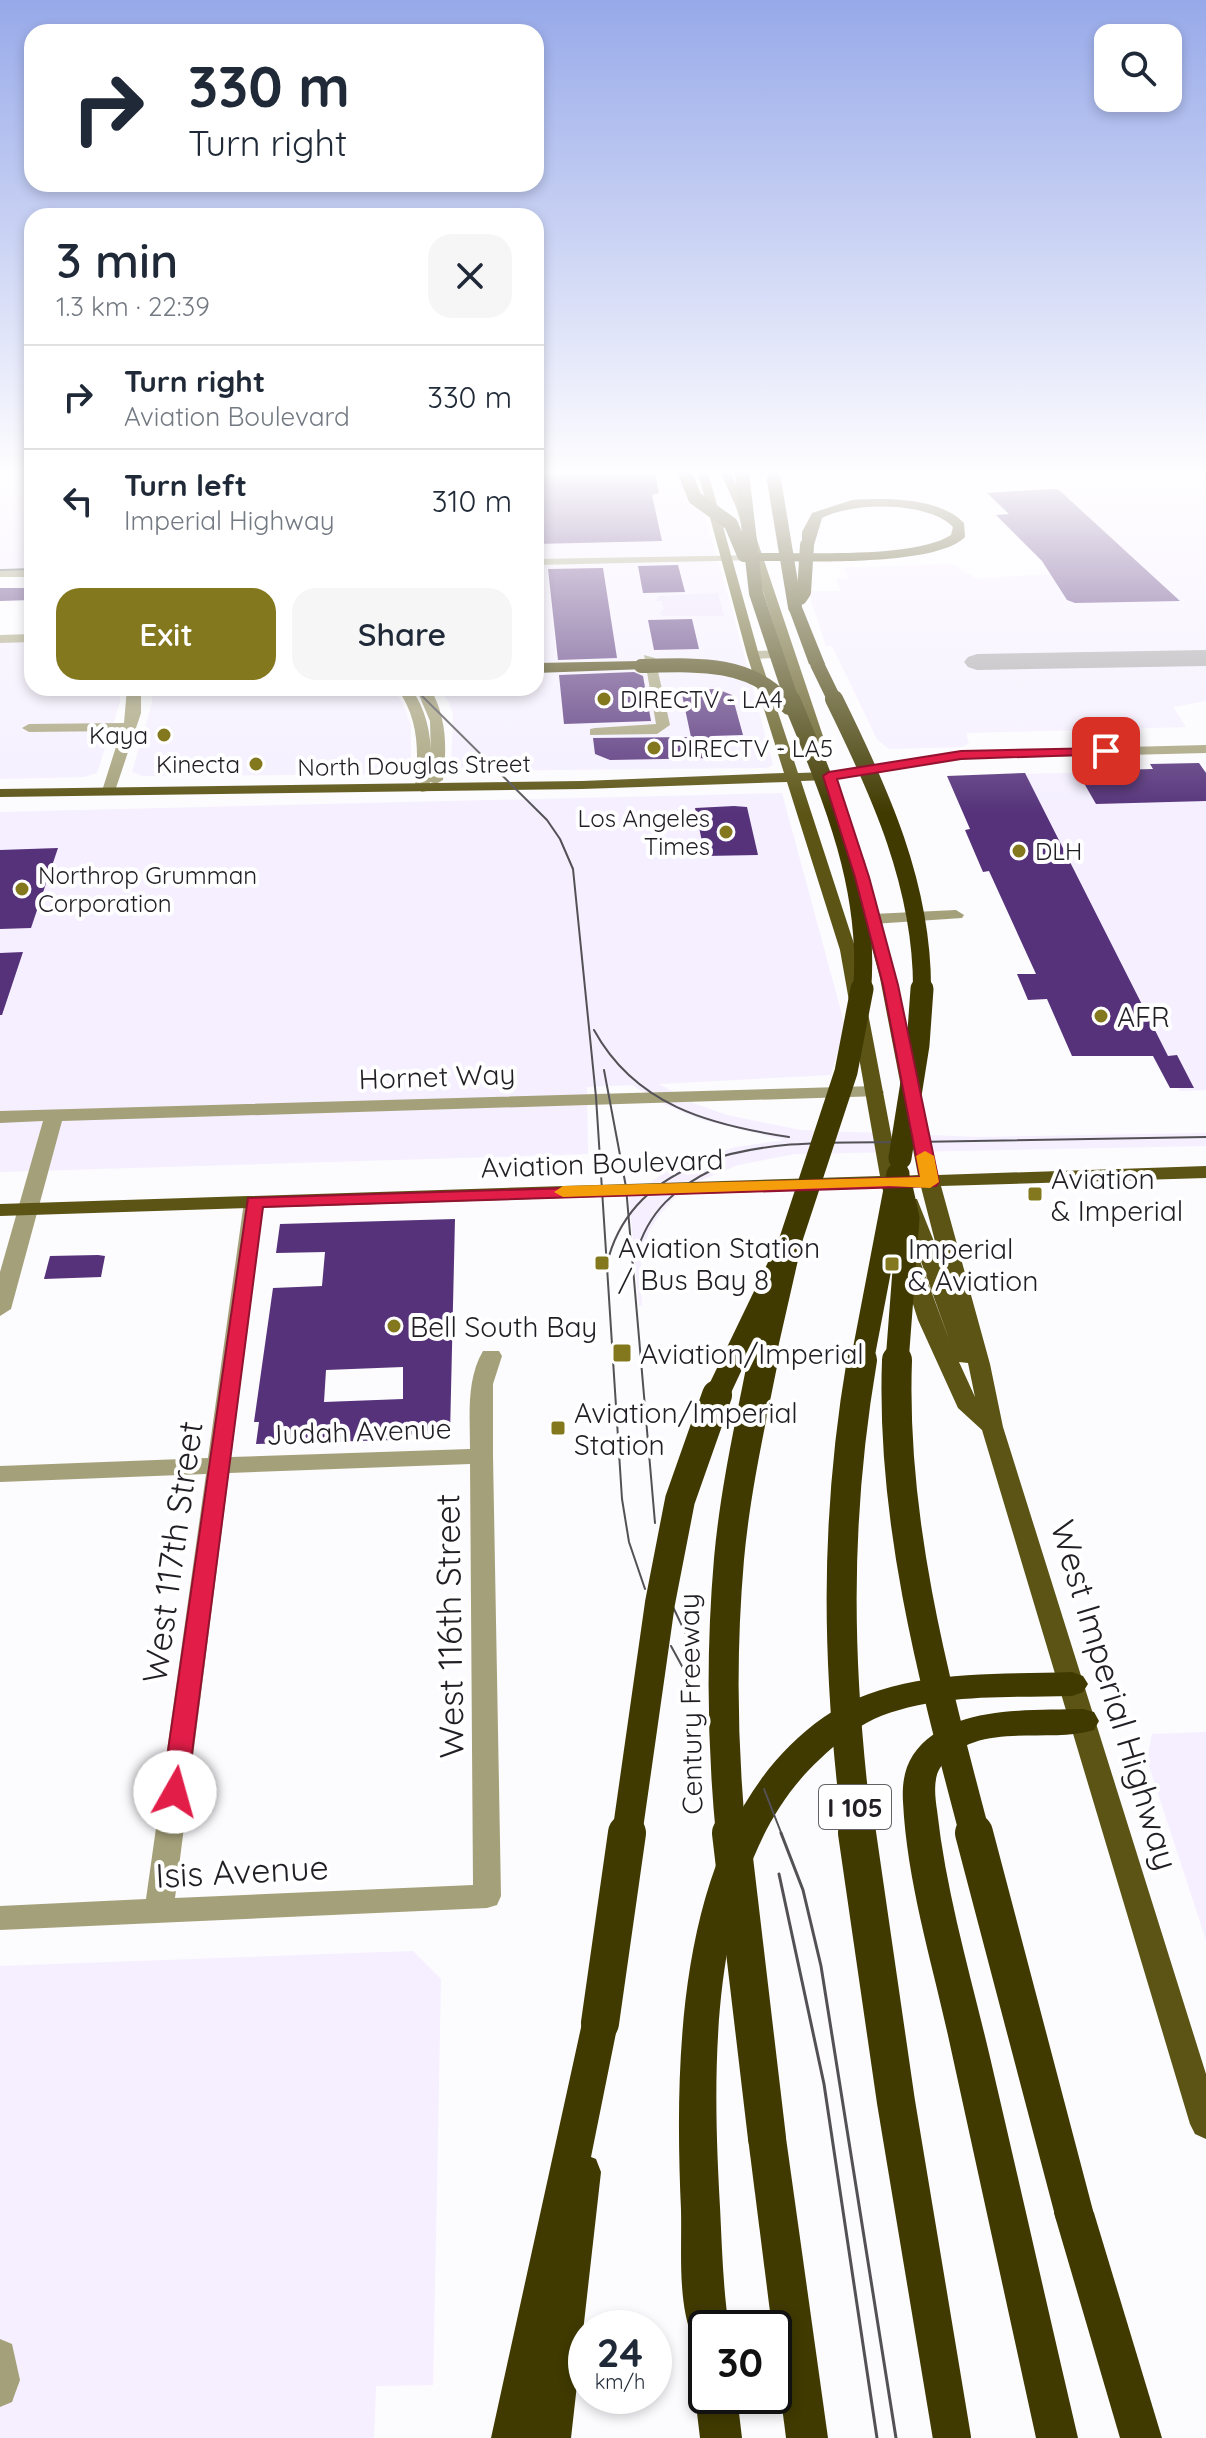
<!DOCTYPE html>
<meta charset="utf-8">
<style>
:root{--surface:#fff;--page:#f6f6f7;--text:#1f2937;--muted:#747a83;--line:#e0e1e3;--accent:#83781d}
body{margin:0;font-family:Quicksand,sans-serif;background:var(--page);color:var(--text);height:100vh;display:flex;flex-direction:column;font-size:30px;white-space:nowrap}
*{box-sizing:border-box;margin:0}
p{font-size:26px;color:var(--muted)}
.icon{flex:none;width:44px;height:44px;fill:none;stroke:currentColor;stroke-width:2;stroke-linecap:round;stroke-linejoin:round}
.map{position:relative;flex:1;overflow:hidden}
.sheet{position:absolute;left:24px;top:208px;width:520px;height:488px;display:flex;flex-direction:column;background:var(--surface);border-radius:24px;box-shadow:0 4px 12px #0003}
.sheet>*{flex:none}
.banner{position:absolute;left:24px;top:24px;width:520px;height:168px;border-radius:24px;box-shadow:0 4px 12px #0003;background:#fff;color:var(--text);overflow:hidden}
.fabs{position:absolute;left:1094px;top:24px;display:grid;gap:16px}
.fabs a{display:grid;place-items:center;width:88px;height:88px;border-radius:16px;background:var(--surface);box-shadow:0 4px 12px #0003;font-size:40px}
.speed{position:absolute;left:568px;top:2310px;display:flex;gap:16px;font-size:40px;font-weight:700;text-align:center}
.speed>*{display:grid;place-content:center;width:104px;height:104px;border-radius:50%;background:var(--surface);box-shadow:0 4px 12px #0003;line-height:1}
.speed small{font-size:20px;font-weight:400}
.speed .limit{border:4px solid #111;border-radius:12px;background:#fff;color:#111}
.pin{position:absolute;display:grid;place-items:center;width:68px;height:68px;color:#fff;margin:-34px;border-radius:16px;box-shadow:0 4px 12px #0006}
.me{position:absolute;width:88px;margin:-44px;rotate:7deg;stroke-linejoin:round;filter:drop-shadow(0 0 6px #0008)}
.turn{display:flex;align-items:center;gap:28px;height:168px;padding:0 32px;font-size:36px}
.turn .icon{width:104px;height:104px;stroke-width:2.5}
.turn b{display:block;font-size:56px;line-height:68px}
.round{display:grid;place-items:center;flex:none;width:84px;height:84px;border-radius:24px;background:var(--page)}
.head{display:flex;align-items:center;justify-content:space-between;height:136px;padding:0 32px}
h1{font-size:48px;font-weight:600;line-height:60px}
.cta{display:flex;gap:16px;margin-top:auto;padding:16px 32px}
.cta a{flex:1;height:92px;border-radius:24px;background:var(--accent);color:#fff;font-size:32px;font-weight:600;line-height:92px;text-align:center}
.cta a+a{background:var(--page);color:var(--text)}
ul{padding:0;list-style:none}
li{display:flex;align-items:center;gap:24px;height:104px;padding:0 32px;border-top:2px solid var(--line)}
li div{flex:1}
li b{display:block;font-size:30px}
li em{font-style:normal}
.map>svg:first-child{display:block}
.built{fill:#f5efff}
.green{fill:#ebe0fb}
.lines{fill:none;stroke-linecap:round;stroke-linejoin:round}
.taxiway{fill:#a8a6aa;fill-rule:evenodd}
.building{fill:#55327a;fill-rule:evenodd}
.minor{fill:#a4a079;fill-rule:evenodd}
.major{fill:#5b5415;fill-rule:evenodd}
.highway{fill:#403a00;fill-rule:evenodd}
.tram-far1{stroke:#535156;stroke-width:2}
.tram{stroke:#535156;stroke-width:3}
.highway-bridge-far4{stroke:#403a00;stroke-width:14}
.highway-bridge-far3{stroke:#403a00;stroke-width:18}
.highway-bridge-far2{stroke:#403a00;stroke-width:23}
.highway-bridge-far1{stroke:#403a00;stroke-width:30}
.highway-bridge{stroke:#403a00;stroke-width:38}
.route{fill:#e11d48;stroke:#92132f;stroke-width:2}
.slow{fill:#f59e0b}
.poi-dot{fill:#83781d;stroke:#fff;stroke-width:3}
.labels{text-anchor:middle;dominant-baseline:central;stroke-width:8;stroke-linejoin:round;paint-order:stroke}
.far-poi-label{font-size:24px;fill:#211e24;stroke:#fff;text-anchor:start}
.far-street-label{font-size:24px;fill:#211e24;stroke:#fff}
.shield{fill:#fff;stroke:#646266;stroke-width:2}
.shield-label{font-size:26px;font-weight:bold;fill:#211e24}
.poi-label{font-size:28px;fill:#211e24;stroke:#fff;text-anchor:start}
.street-label{font-size:28px;fill:#211e24;stroke:#fff}
.near-street-label{font-size:34px;fill:#211e24;stroke:#fff}
</style>
<div class="map">
<svg width="1206" height="2438" viewBox="0 0 1206 2438">
<rect width="100%" height="100%" fill="#fcfbfe"/>
<!-- built -->
<g class="built">
<path d="M0,473H32V567L0,568Z"/>
<path d="M536,473H692L733,613L773,765L767,768L451,771L453,714L449,702L438,688H536Z"/>
<path d="M1048,473H1206V701L1173,707L1186,727L966,733L969,743L963,747L889,749L877,739L832,646H826L808,591H841L836,579L848,578L844,568L953,564L976,579L1137,568L1052,490L1075,488L1069,479H1052Z"/>
<path d="M0,642H32V688H120V702L97,773L84,777L0,779Z"/>
<path d="M152,688H391L402,702L411,725V772L407,774L143,776L132,772L152,703Z"/>
<path d="M1206,770V1090L1180,1091L1022,774Z"/>
<path d="M782,793L845,1026L831,1075L659,1084L693,1103L727,1115L800,1130L979,1137L1206,1133V1146L795,1154L738,1165L692,1184L672,1200L658,1217L649,1231L642,1258L640,1277L642,1306H639L629,1197L664,1173L694,1159L736,1147L784,1140L699,1119L664,1104L632,1085L587,1087L588,1154L0,1172V812Z"/>
<path d="M1206,1732V1940L1147,1760L1152,1734Z"/>
<path d="M413,1951L441,1979L433,2385L376,2386L374,2438H0V1966Z"/>
</g>
<!-- green -->
<path class="green" d="M718,593L724,616H663L659,613L664,609L662,601H656L659,596Z"/>
<g class="lines">
<!-- taxiway -->
<path class="taxiway" d="M1206,650V666L977,670L968,667L964,662L968,657L977,654Z"/>
</g>
<!-- building -->
<g class="building">
<path d="M536,473H655L659,493L652,495L662,541L536,544Z"/>
<path d="M1052,489L1059,490L1180,601L1075,603L1067,600L1042,561L996,515L1009,514L987,493Z"/>
<path d="M678,565L685,592L643,593L638,566Z"/>
<path d="M603,568L617,658L558,660L548,569Z"/>
<path d="M0,588H32V600L0,601Z"/>
<path d="M692,619L699,649L654,650L648,620Z"/>
<path d="M634,672L643,676L651,721L564,724L559,675Z"/>
<path d="M717,689L732,695L743,735L712,736L717,758L610,760L595,754L593,738L691,737L681,690Z"/>
<path d="M1199,763L1206,773V801L1096,804L1077,771L1153,769L1150,764Z"/>
<path d="M1025,773L1168,1056L1177,1055L1194,1088H1170L1153,1056H1072L1047,999L1028,1000L1017,974H1036L989,871L983,872L965,830L970,829L947,776Z"/>
<path d="M734,806L747,807L758,855L705,856L695,808Z"/>
<path d="M58,848L31,928L0,929V850Z"/>
<path d="M23,952L2,1015H0V953Z"/>
<path d="M455,1219L450,1434L393,1435V1440L256,1444L259,1422H254L273,1288L322,1286L325,1252L276,1253L280,1224ZM403,1367V1399L324,1402L326,1370Z"/>
<path d="M98,1255L105,1256L101,1277L44,1279L50,1256Z"/>
</g>
<g class="lines">
<!-- minor -->
<g class="minor">
<path d="M762,555L764,557L758,560L536,565V559Z"/>
<rect x="0" y="569" width="32" height="8"/>
<path d="M32,634V642L0,643V635Z"/>
<path d="M788,650L794,654L793,657L753,659L747,655L753,651Z"/>
<path d="M644,655L655,658L670,725L657,734L590,735V729L595,728L656,724Z"/>
<path d="M127,688H141V713L114,794L109,795L102,791L121,731L29,732L22,728L29,724L124,723Z"/>
<path d="M397,688H411C426,710 431,732 431,759L430,721L416,688H430C447,718 447,747 443,780L436,784L430,782L427,791L422,792L415,788C419,751 419,719 397,688Z"/>
<path d="M1206,745V753L961,759L829,780L822,776L829,772L961,751Z"/>
<path d="M956,910L964,915L962,918L873,924L865,919L873,914Z"/>
<path d="M875,1086L884,1092L881,1096L62,1121L11,1309L0,1316V1272L43,1121L0,1123V1111Z"/>
<path d="M254,1196L264,1202L231,1457L470,1449C470,1416 466,1380 483,1351H499L502,1356L493,1384V1456L501,1896L497,1905L487,1908L0,1930V1906L146,1899L206,1474L0,1482V1466L208,1458L244,1202ZM470,1464L473,1885L175,1898L229,1473Z"/>
<path d="M0,2339L12,2344L20,2380L12,2402L0,2407Z"/>
</g>
<!-- major -->
<g class="major">
<path d="M698,473H708L759,655L798,773L829,772L836,776L829,780L801,781L856,950L899,1176L918,1175L880,978L848,859L856,854L864,859L896,978L938,1175L1206,1166V1178L941,1186L990,1364L1003,1427L1206,2074V2139L1195,2134L1190,2124L982,1430L958,1408L918,1320L896,1250L906,1244L916,1250L950,1342L900,1203L903,1199H917L937,1249L921,1187H901L899,1195H885L882,1188L0,1216V1204L880,1176L840,950L787,782L582,789L0,797V789L582,781L784,773L747,655ZM959,1362L968,1363L975,1397Z"/>
<path d="M721,473H731L746,507L830,757L828,760L823,761L816,757L736,507Z"/>
</g>
<!-- highway -->
<g class="highway">
<path d="M852,500C886,498 939,497 964,523L965,537C936,567 802,561 758,561L751,557L758,553C805,552 914,559 951,535L953,527C929,501 851,502 822,518L814,545L802,548V532L812,513Z"/>
<path d="M795,603L802,607L825,664L822,667L817,669L809,664L788,607Z"/>
<path d="M641,661L646,663V669L536,673V663Z"/>
<path d="M782,1251L791,1253L794,1258L730,1395L726,1401L717,1404L708,1401L704,1395L770,1258L773,1253Z"/>
<path d="M1072,1672L1083,1676L1088,1684L1083,1692L1072,1696C1007,1698 934,1693 874,1719C853,1729 837,1743 820,1759C707,1863 712,2065 720,2207C722,2247 723,2288 729,2328H706V2348L694,2342C677,2303 682,2252 681,2210C674,2049 677,1820 824,1717C894,1668 992,1675 1072,1672Z"/>
<path d="M1083,1709L1094,1712L1099,1721L1094,1730C1046,1745 974,1718 940,1768C933,1779 935,1797 937,1810C946,1892 970,1973 989,2053C1019,2181 1048,2310 1078,2438H1036C1007,2305 978,2173 949,2040C932,1962 907,1882 903,1802C902,1785 904,1769 913,1755C948,1704 1029,1711 1083,1709Z"/>
<path d="M600,2007L613,2012L618,2023L591,2157L596,2159L601,2172L571,2438H491L582,2023L587,2012Z"/>
<path d="M767,2120L780,2125L786,2138L828,2438H786L748,2138L754,2125Z"/>
<path d="M1074,2194L1088,2200L1094,2213L1162,2438H1120L1054,2213L1060,2200Z"/>
<path d="M706,2379V2396H737L742,2438H700L695,2396L701,2381Z"/>
</g>
<!-- tram-far1 -->
<g class="tram-far1">
<path d="M0,570L32,569"/>
<path d="M414,688L547,820L560,839L573,869L596,1097L622,1499L629,1542L645,1589"/>
<path d="M594,1030C635,1105 709,1125 789,1137"/>
<path d="M604,1070L626,1187L655,1523"/>
<path d="M636,1255C648,1211 676,1187 716,1168"/>
<path d="M609,1256C623,1209 658,1179 704,1162C772,1138 844,1143 914,1142C1012,1141 1109,1139 1206,1137"/>
<path d="M673,1607L697,1657"/>
<path d="M671,1646L695,1690"/>
<path d="M764,1789L782,1835"/>
</g>
<!-- tram -->
<g class="tram">
<path d="M781,1833L803,1890L821,1966L896,2438"/>
<path d="M779,1874L824,2084L877,2438"/>
</g>
<!-- highway-bridge-far4 -->
<g class="highway-bridge-far4">
<path d="M685,473L695,498L731,524L744,555"/>
<path d="M742,473L756,593L792,701"/>
<path d="M774,480L795,607"/>
<path d="M800,598L804,592L807,545"/>
<path d="M817,664L835,701"/>
<path d="M641,666C691,665 748,660 785,701"/>
</g>
<!-- highway-bridge-far3 -->
<g class="highway-bridge-far3">
<path d="M783,699L789,706"/>
<path d="M791,699C830,793 871,887 862,991"/>
<path d="M834,699C880,792 923,886 922,991"/>
</g>
<!-- highway-bridge-far2 -->
<g class="highway-bridge-far2">
<path d="M900,1158L918,1045L922,989"/>
<path d="M763,1362L791,1239L846,1072L862,989"/>
<path d="M862,1362L898,1174"/>
<path d="M897,1362L908,1218L900,1182"/>
</g>
<!-- highway-bridge-far1 -->
<g class="highway-bridge-far1">
<path d="M897,1360C891,1522 934,1680 975,1835"/>
<path d="M627,1835L660,1603L680,1500L717,1395"/>
<path d="M731,1835C722,1743 721,1651 729,1559C735,1492 750,1425 763,1360"/>
<path d="M858,1835C837,1670 834,1524 862,1360"/>
</g>
<!-- highway-bridge -->
<g class="highway-bridge">
<path d="M731,1833L767,2138"/>
<path d="M857,1833L896,2102L952,2438"/>
<path d="M974,1833L1074,2213"/>
<path d="M600,2023L627,1833"/>
</g>
</g>
<!-- sky -->
<linearGradient id="sky" x2="0" y2="1"><stop stop-color="#97a9e9"/><stop offset="0.58" stop-color="#fefdff"/><stop offset="1" stop-color="#fefdff" stop-opacity="0"/></linearGradient>
<rect width="1206" height="814" fill="url(#sky)"/>
<!-- route -->
<path class="route" d="M1106,748L1113,751L1111,754L961,759L837,779L869,877L898,985L939,1182L936,1186L263,1207L187,1792L183,1799L175,1802L166,1799L162,1792L248,1198L920,1177L883,985L855,877L823,776L829,772L961,751Z"/>
<!-- slow -->
<path class="slow" d="M925,1151L934,1156L939,1182L930,1188L889,1186L563,1197L554,1192L563,1186L920,1177L916,1156Z"/>
<!-- markers -->
<g class="poi-dot">
<circle cx="604" cy="699" r="8"/>
<circle cx="164" cy="735" r="8"/>
<circle cx="654" cy="748" r="8"/>
<circle cx="256" cy="764" r="8"/>
<circle cx="726" cy="832" r="8"/>
<circle cx="1019" cy="851" r="8"/>
<circle cx="22" cy="889" r="8"/>
<circle cx="1101" cy="1016" r="8"/>
<rect x="1027" y="1186" width="16" height="16" rx="4"/>
<rect x="594" y="1255" width="16" height="16" rx="4"/>
<rect x="884" y="1256" width="16" height="16" rx="4"/>
<circle cx="394" cy="1326" r="8"/>
<rect x="612" y="1343" width="20" height="20" rx="4"/>
<rect x="550" y="1420" width="16" height="16" rx="4"/>
</g>
<g class="labels">
<!-- far-poi labels -->
<g class="far-poi-label">
<text x="620" y="699">DIRECTV - LA4</text>
<text x="148" y="735" text-anchor="end">Kaya</text>
<text x="670" y="748">DIRECTV - LA5</text>
<text x="240" y="764" text-anchor="end">Kinecta</text>
<text x="710" y="818" text-anchor="end">Los Angeles<tspan x="710" dy="28">Times</tspan></text>
<text x="1035" y="851">DLH</text>
<text x="38" y="875">Northrop Grumman<tspan x="38" dy="28">Corporation</tspan></text>
</g>
<!-- far-street labels -->
<g class="far-street-label">
<text transform="translate(414 765) rotate(-1)">North Douglas Street</text>
</g>
<!-- shield labels -->
<rect class="shield" x="819" y="1785" width="72" height="44" rx="6"/>
<g class="shield-label">
<text x="855" y="1807">I 105</text>
</g>
<!-- poi labels -->
<g class="poi-label">
<text x="1117" y="1016">AFR</text>
<text x="1051" y="1178">Aviation<tspan x="1051" dy="32">&amp; Imperial</tspan></text>
<text x="618" y="1247">Aviation Station<tspan x="618" dy="32">/ Bus Bay 8</tspan></text>
<text x="908" y="1248">Imperial<tspan x="908" dy="32">&amp; Aviation</tspan></text>
<text x="410" y="1326">Bell South Bay</text>
<text x="640" y="1353">Aviation/Imperial</text>
<text x="574" y="1412">Aviation/Imperial<tspan x="574" dy="32">Station</tspan></text>
</g>
<!-- street labels -->
<g class="street-label">
<text transform="translate(437 1076) rotate(-2)">Hornet Way</text>
<text transform="translate(602 1163) rotate(-2)">Aviation Boulevard</text>
<text transform="translate(359 1431) rotate(-2)">Judah Avenue</text>
<text transform="translate(690 1704) rotate(-91)">Century Freeway</text>
</g>
<!-- near-street labels -->
<g class="near-street-label">
<text transform="translate(172 1552) rotate(-82)">West 117th Street</text>
<text transform="translate(449 1626) rotate(-91)">West 116th Street</text>
<text transform="translate(1115 1695) rotate(73)">West Imperial Highway</text>
<text transform="translate(242 1871) rotate(-3)">Isis Avenue</text>
</g>
</g>
</svg>
<div class="fabs">
<a><svg class="icon" aria-label="search" viewBox="0 0 24 24"><circle cx="10" cy="10" r="6"/><path d="M15 15l6 6"/></svg></a>
</div>
<div class="speed"><div>24<small>km/h</small></div><div class="limit">30</div></div>
<div class="pin" style="left:1106px;top:751px;background:#d93025"><svg class="icon" aria-label="arrive" viewBox="0 0 24 24"><path d="M6 21V4h12l-3 4 3 4H6"/></svg></div>
<svg class="me" style="left:175px;top:1792px" viewBox="-20 -20 40 40"><circle r="19" fill="#fff"/><path d="M0-13L10 11 0 6-10 11z" fill="#e11d48"/></svg>
<div class="banner">
<div class="turn"><svg class="icon" aria-label="right" viewBox="0 0 24 24"><path d="M7 20v-9h11M14 6l5 5-5 5"/></svg><div><b>330 m</b>Turn right</div></div>
</div>
<section class="sheet">
<div class="head"><div><h1>3 min</h1><p>1.3 km · 22:39</p></div><a class="round"><svg class="icon" aria-label="close" viewBox="0 0 24 24"><path d="M6 6l12 12M18 6L6 18"/></svg></a></div>
<ul>
<li><svg class="icon" aria-label="right" viewBox="0 0 24 24"><path d="M7 20v-9h11M14 6l5 5-5 5"/></svg><div><b>Turn right</b><p>Aviation Boulevard</p></div><em>330 m</em></li>
<li><svg class="icon" aria-label="left" viewBox="0 0 24 24"><path d="M17 20v-9H6M10 6l-5 5 5 5"/></svg><div><b>Turn left</b><p>Imperial Highway</p></div><em>310 m</em></li>
</ul>
<div class="cta"><a>Exit</a><a>Share</a></div>
</section>
</div>
